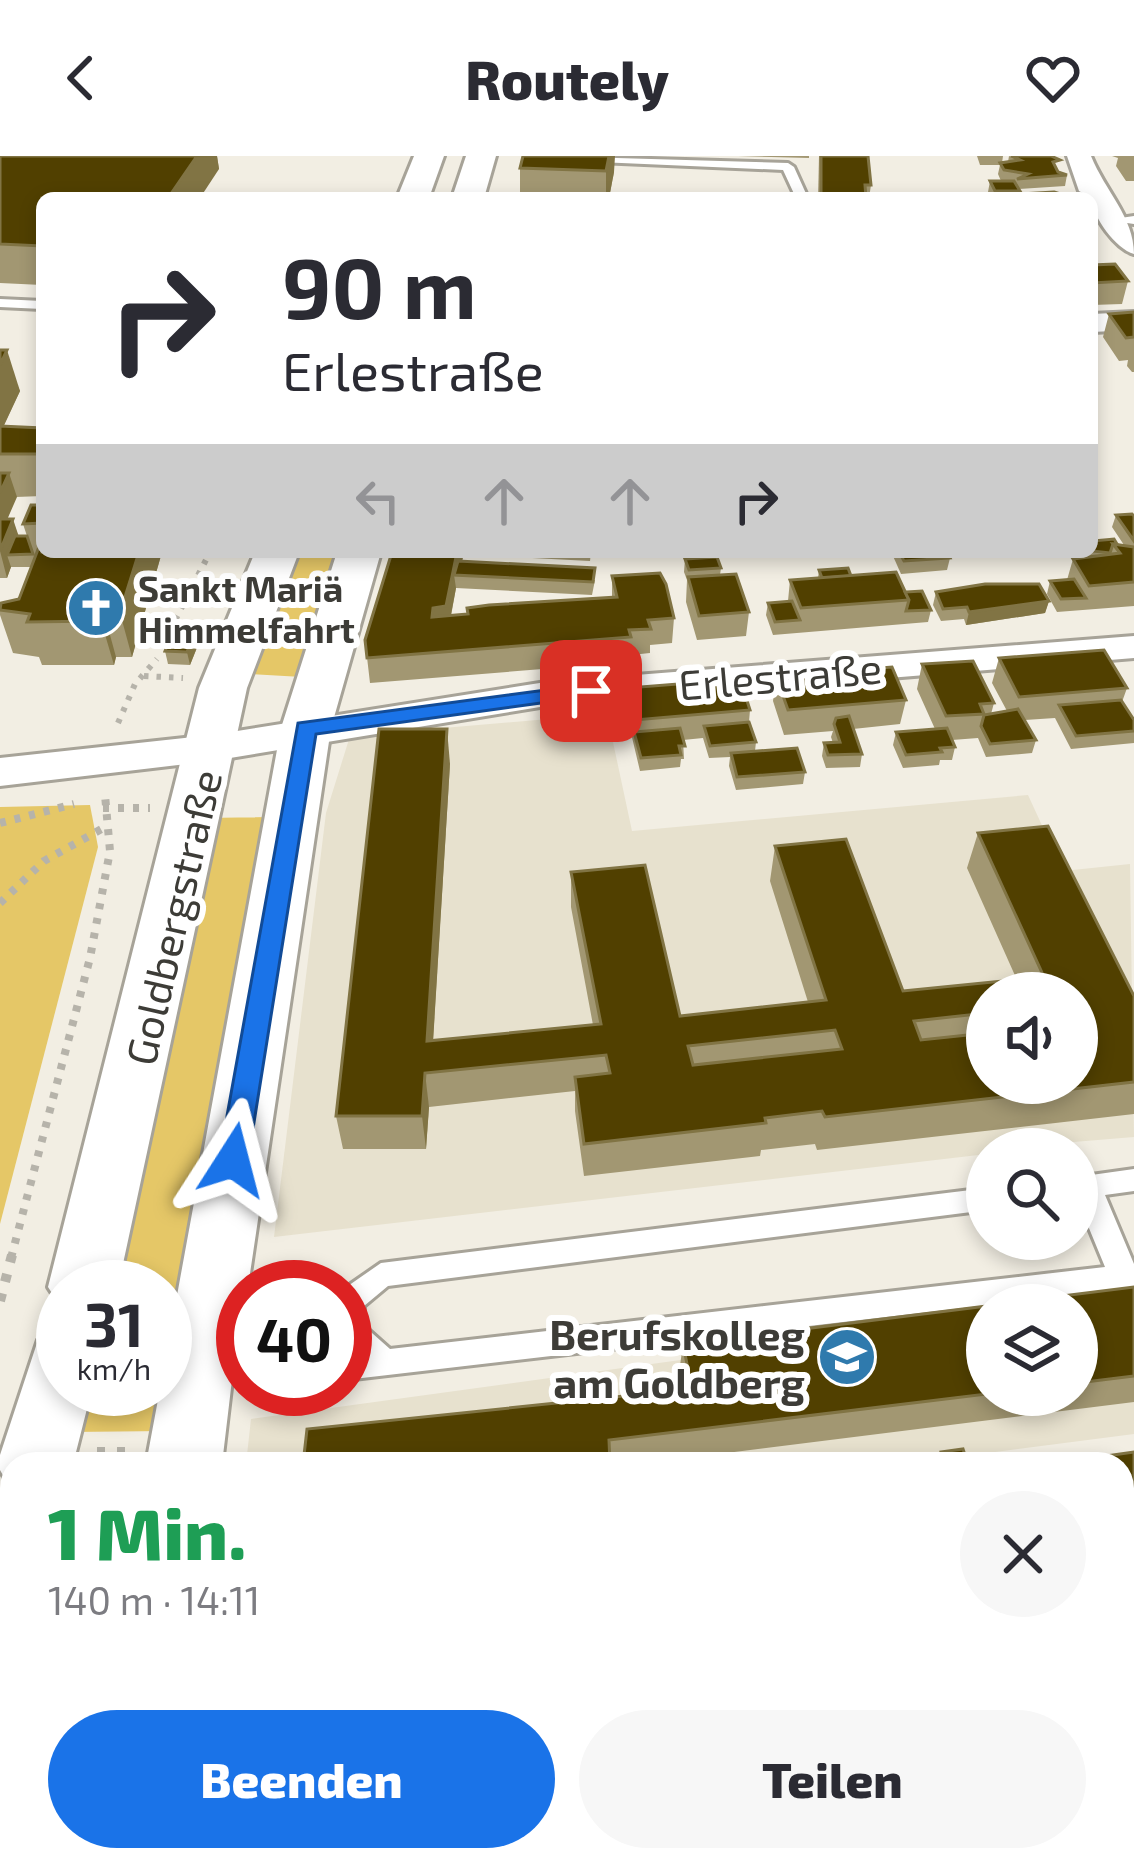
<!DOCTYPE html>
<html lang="de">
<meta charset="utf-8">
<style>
:root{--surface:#fff;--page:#f7f7f7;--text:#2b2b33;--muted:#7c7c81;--accent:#1a73e8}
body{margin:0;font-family:"Exo 2",sans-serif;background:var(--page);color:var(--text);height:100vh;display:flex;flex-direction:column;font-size:45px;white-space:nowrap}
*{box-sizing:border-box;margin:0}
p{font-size:39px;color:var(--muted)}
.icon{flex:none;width:66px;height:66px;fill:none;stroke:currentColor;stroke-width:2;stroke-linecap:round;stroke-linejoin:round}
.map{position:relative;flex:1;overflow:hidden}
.details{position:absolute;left:0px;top:1296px;width:1134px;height:420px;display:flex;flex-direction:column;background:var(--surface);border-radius:36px 36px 0 0;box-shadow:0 6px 18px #0003}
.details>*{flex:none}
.top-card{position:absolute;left:36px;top:36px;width:1062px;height:366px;border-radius:18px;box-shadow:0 6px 18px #0003;background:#fff;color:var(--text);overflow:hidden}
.controls{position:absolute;left:966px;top:816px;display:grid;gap:24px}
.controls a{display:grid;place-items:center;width:132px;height:132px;border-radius:50%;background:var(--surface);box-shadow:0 6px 18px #0003;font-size:60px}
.speed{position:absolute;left:36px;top:1104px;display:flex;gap:24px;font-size:60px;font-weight:700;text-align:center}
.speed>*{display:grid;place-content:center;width:156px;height:156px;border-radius:50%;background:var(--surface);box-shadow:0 6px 18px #0003;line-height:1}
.speed small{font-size:30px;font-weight:400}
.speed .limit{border:18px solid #d22;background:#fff;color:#111}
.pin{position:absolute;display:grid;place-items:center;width:102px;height:102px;color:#fff;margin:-51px;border-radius:24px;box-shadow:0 6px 18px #0006}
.me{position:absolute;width:132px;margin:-66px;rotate:9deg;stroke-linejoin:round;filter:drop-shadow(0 0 9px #0008)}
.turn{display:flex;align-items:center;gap:42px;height:252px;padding:0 48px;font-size:54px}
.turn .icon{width:156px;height:156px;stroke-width:2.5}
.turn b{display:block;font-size:84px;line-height:102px}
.lanes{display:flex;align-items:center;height:114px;padding:0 48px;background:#0003;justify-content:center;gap:60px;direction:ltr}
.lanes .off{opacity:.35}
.round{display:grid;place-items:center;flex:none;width:126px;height:126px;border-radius:63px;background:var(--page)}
.headline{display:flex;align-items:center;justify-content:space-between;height:204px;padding:0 48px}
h1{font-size:72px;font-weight:800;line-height:90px;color:#1e9e55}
.primary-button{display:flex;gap:24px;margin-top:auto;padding:24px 48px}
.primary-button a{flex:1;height:138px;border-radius:72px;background:var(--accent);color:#fff;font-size:48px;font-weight:800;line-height:138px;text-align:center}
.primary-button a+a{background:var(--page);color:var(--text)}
header{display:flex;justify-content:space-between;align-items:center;height:156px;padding:0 48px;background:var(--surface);font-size:54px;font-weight:800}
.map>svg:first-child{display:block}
.built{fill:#e7e1ce;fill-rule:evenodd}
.green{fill:#e5c767}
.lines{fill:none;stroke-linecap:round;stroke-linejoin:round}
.service-casing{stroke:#a7a398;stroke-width:6}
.minor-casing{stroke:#a7a398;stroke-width:6}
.tertiary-casing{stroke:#a7a398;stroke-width:6}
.path-far2{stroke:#b6b3aa;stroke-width:6;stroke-dasharray:4.5 8;stroke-linecap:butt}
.path-far1{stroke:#b6b3aa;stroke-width:8;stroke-dasharray:6 9;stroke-linecap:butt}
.path{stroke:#b6b3aa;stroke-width:10;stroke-dasharray:8 12;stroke-linecap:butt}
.service{fill:#fff;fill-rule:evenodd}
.minor{fill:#fff;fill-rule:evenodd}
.tertiary{fill:#fff;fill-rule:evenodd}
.wall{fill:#a29772;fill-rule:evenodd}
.shaded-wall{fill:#817444}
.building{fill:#514000;stroke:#817444;stroke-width:3;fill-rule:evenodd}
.route{fill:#1a73e8;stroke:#114b97;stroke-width:3}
.labels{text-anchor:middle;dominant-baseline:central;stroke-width:12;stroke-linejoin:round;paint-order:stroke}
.far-poi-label{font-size:36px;font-weight:bold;fill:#3d3c37;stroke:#fff;text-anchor:start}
.street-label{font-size:42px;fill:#3d3c37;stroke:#fff}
.poi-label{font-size:42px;font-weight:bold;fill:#3d3c37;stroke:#fff;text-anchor:end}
</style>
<header><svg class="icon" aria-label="back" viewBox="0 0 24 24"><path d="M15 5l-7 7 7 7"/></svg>Routely<svg class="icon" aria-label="heart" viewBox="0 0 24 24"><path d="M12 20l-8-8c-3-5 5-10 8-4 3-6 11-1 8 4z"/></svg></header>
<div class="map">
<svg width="1134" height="1716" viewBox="0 0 1134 1716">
<rect width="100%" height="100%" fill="#f2eee3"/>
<!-- built -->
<g class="built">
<path d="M607,558L632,675L1028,639L1063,715L1130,708L1134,981L987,993V998L274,1081L326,657L350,580ZM987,837H1077V927H987Z"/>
<path d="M1134,1142V1278L965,1300L966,1308H246L251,1263L987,1162V1239H1077Z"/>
<path d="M202,1704H675V1716H200Z"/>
</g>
<!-- green -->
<g class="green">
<path d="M294,396H337L302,521L251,518Z"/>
<path d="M90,649L98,691L0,1068V651Z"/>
<path d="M273,661L166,1275L70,1276L79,1233H165V1131H101L204,662Z"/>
<path d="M12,1517V1704H79L77,1716H0V1574Z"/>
</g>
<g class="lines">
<!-- service casing -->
<g class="service-casing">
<g id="service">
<path d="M547,0L788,7L794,11L808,42H796L783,14L553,4Z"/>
<path d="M1134,60V68L1107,64Z"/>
<path d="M0,143L42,145V153L0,151Z"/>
<path d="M1134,1013V1035L1105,1039L1134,1108V1132L345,1224V1198L353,1197L345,1189V1132L381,1107L987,1032V1054L388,1130L364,1150L363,1169L390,1193L1105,1111L1077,1043V1021Z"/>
</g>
</g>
<!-- minor casing -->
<g class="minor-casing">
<g id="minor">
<path d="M1067,0H1091C1105,35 1134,61 1134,98C1116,93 1092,61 1092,42L1079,35Z"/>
<path d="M1134,156V174L1092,176V158Z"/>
<path d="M1134,480V502L546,550L212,605L0,630V602L212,579L546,526Z"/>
</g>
</g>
<!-- tertiary casing -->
<g class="tertiary-casing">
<g id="tertiary">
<path d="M414,0H444L429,42H397Z"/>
<path d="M466,0H496L484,42H452Z"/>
<path d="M255,396H299L247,532L118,1131H63V1154L48,1131L199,532Z"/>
<path d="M337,396H381L331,572L248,1131H243L222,1308H146L160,1233H165V1205L281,572Z"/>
<path d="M63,1174V1233H92L73,1308H12V1335L0,1314V1299L38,1184Z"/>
<path d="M12,1379V1497L0,1502V1384Z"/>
<path d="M68,1704H158L156,1716H66Z"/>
</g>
</g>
<!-- path-far2 -->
<g class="path-far2">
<path d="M164,486L210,396"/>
<path d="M144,520L183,522"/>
<path d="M118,567L135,528L157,503"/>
</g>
<!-- path-far1 -->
<g class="path-far1">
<path d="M103,652H150"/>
<path d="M0,667L74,648"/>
<path d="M0,747L44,705L107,670"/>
<path d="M11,1102L90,802L110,695L105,639"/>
</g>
<!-- path -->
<g class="path">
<path d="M0,1145L12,1099"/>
<path d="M97,1296H130"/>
</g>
<!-- service -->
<use href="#service" class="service"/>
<!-- minor -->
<use href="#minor" class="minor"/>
<!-- tertiary -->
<use href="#tertiary" class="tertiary"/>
</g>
<!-- wall -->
<g class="wall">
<path d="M0,0H217L219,13L42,42V129L0,127Z"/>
<path d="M738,0H809V2Z"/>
<path d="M819,0H868L871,29L869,42H818Z"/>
<path d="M977,0H1003L1002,7L1008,6L1009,0L1057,14L1067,19L1065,30L1019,33V38L1073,42H991L988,36L990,25H1001L998,18L1000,9H980Z"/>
<path d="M1112,0H1134V25H1126L1116,10L1118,2Z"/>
<path d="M520,12L614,16L609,42H520Z"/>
<path d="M1092,109L1128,125L1122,148L1092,149Z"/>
<path d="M1134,156V216H1132L1127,210L1128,204L1119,205L1103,181L1109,158Z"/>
<path d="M0,194L20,235L3,271L42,272V340L16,341L7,363L19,380H27L23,368L42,349V396H162L132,501H116L114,509H42L39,501L13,497L0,459V449L19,443L31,411H11L7,422H0Z"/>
<path d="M1116,359L1134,360V450L1057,456L1047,438L1050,425L1067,424L1073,403L1084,402L1083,396H1092L1117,388L1124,389L1112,371Z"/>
<path d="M392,396H464L462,406L595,424L592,439L456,432L451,460L612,441V420L674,462L672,487L650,489V497L631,499L630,506L370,527L365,484Z"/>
<path d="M494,396H591L590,405L494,400Z"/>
<path d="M894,396H947L950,402L947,414L901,418L893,400Z"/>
<path d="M685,403L721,412L720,419L749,456L746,480L697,484L686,446L687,424L684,416Z"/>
<path d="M819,414L851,420L905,436L931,454L928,466L773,479L766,459L768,447L788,445L790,424L818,422Z"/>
<path d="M936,436L1049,445L1045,457L966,469L964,463L941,465L933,449Z"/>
<path d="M195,476L198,489L190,509L168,508L165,495Z"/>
<path d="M999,502L1127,532L1122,546L1134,564V587L1071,593L1055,562L1025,564L1036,584L1032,597L986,601L978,582L952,584L955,591L952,604H940L939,609L903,612L893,589L896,576L935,573L917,533L922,508L994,547L991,558L1007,555L992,527Z"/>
<path d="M776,520L906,544L900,568L853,573L862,598L860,611L826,612L822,600L824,587H833L831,581L833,575L784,579L773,545Z"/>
<path d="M627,532L750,554L749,566L756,586L755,595L805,616L803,628L736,634L729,610L730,601L709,602L703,582L683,584L684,603H681L680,611L640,615L626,556Z"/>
<path d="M450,608L433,884L593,869L571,751V716L680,860L808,846L770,725L775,690L903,835L1017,824L967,712L978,677L1134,840V958L817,994L815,988L761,994L760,1000L584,1020L575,955V935L429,951L426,993H343L336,960ZM987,837H1077V927H987Z"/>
<path d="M1134,1131V1246L639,1308H303L682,1234L679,1217L683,1188L987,1150V1239H1077V1149Z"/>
<path d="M941,1296L968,1308H937Z"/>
<path d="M1134,1296V1413L1122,1414V1308H1088L1092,1302Z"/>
<path d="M1134,1416V1500L1122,1502V1418Z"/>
</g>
<!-- shaded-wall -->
<g class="shaded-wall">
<path d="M197,0H217L219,13L200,42H168Z"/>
<path d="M609,0H615L614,16L609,42H606V15Z"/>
<path d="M7,194L20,235L0,278V209Z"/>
<path d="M9,317L17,341L0,380V337Z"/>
<path d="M13,363L21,387L7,399L11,411L7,422L0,395Z"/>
<path d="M139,396H162L132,501L120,457Z"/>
<path d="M457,396H464L459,419H454L456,432L448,474L432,461L433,452Z"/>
<path d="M1049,445L1045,457L966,469L969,456Z"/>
<path d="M104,457L116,501L114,509L101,465Z"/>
<path d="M195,476L198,489L190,509L187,496Z"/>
<path d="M447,573L450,608L431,919L427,885Z"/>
<path d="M425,917L429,951L426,993L422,960Z"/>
</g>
<!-- building -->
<g class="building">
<path d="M0,0H197L168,42H42V90L0,88Z"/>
<path d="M523,0H609L606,15L520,12Z"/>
<path d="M821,0H868L871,29H865L866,42H821Z"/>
<path d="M1011,0H1051L1060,4L1053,6L1058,16L1067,19L1017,23L1028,18L1004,14L1000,7L1020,4Z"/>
<path d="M990,25H1014L1020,35H995Z"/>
<path d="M1054,36L1073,42H1005L1003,39Z"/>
<path d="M1115,108L1128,125L1092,127V109Z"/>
<path d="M1134,156V181L1126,182L1109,158Z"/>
<path d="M0,194H7L0,209Z"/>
<path d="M0,270L42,272V298H0Z"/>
<path d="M0,317H9L0,337Z"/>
<path d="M31,349H42V367L23,368Z"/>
<path d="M1132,358L1134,360V385L1116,359Z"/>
<path d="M0,363H13L0,395Z"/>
<path d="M15,380H27L33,398L7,399Z"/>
<path d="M42,383V396H139L120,457H104L101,465L27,466L30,458L0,454L1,447L19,443Z"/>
<path d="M1114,383L1117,388H1113L1110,397L1092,395V385Z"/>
<path d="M1113,388L1134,391V426L1089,430L1073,403L1120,397Z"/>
<path d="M392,396H457L446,450L433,452L432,461L468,458L467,452L489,449L617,441L612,420L660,417L666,428L674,462L648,464L651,473L629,474L631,481L367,502L365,484Z"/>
<path d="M899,396H947L950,402L904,405Z"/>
<path d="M717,401L721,412L689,414L685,403Z"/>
<path d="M458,405L595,412L593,426L454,419Z"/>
<path d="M848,412L851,420L822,422L819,414Z"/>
<path d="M896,416L909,444L801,452L790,424Z"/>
<path d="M736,418L749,456L699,460L688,421Z"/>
<path d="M1074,423L1086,442L1061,443L1050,425Z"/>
<path d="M985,428H1039L1049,445L969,456L967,451L943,453L936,436Z"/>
<path d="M922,435L931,454L906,455L909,444L905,436Z"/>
<path d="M792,445L800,464L775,466L768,447Z"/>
<path d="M173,475L195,476L187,496L165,495Z"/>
<path d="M1104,494L1127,532L1019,541L999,502Z"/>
<path d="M973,505L994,547L980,548L984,558L946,560L922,508Z"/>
<path d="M892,511L906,544L788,554L776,520Z"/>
<path d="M740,523L750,554L635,564L627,532Z"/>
<path d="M1121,544L1134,564V575L1076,580L1059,549Z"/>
<path d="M1018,553L1036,584L990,588L981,570L984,559Z"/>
<path d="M849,560L862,598L828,599L824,587L840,586L834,568L836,562Z"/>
<path d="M749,566L756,586L710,590L704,570Z"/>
<path d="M680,572L685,590H679L681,599L641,602L634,576Z"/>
<path d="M947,572L955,591L940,592L942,596L906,599L896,576Z"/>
<path d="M379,573H447L427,885L601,868L571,716L645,709L680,860L826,844L775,690L846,683L903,835L1044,821L978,677L1048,670L1134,840V926L825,961L822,955L765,962L766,967L584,988L575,921L610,917L606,899L425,917L422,960H336ZM987,837H1077V927H987V877L921,884L914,865L987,857ZM835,874L842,893L693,909L688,890Z"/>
<path d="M797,592L805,616L737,621L731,597Z"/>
<path d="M1134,1131V1220L1077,1227V1149H991Z"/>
<path d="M987,1150V1238L609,1284L610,1308H303L307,1273L692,1233L683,1188Z"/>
<path d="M963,1293L968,1308H944L941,1296Z"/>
<path d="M1134,1296V1397L1128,1398L1122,1381V1308H1094L1092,1302Z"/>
<path d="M1134,1416V1493L1127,1494L1122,1480V1418Z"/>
<path d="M262,1704H619V1716H261Z"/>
</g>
<!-- route -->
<path class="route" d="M591,528L602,535L599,539L316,578L248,1004L233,1017L223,1013L219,1004L298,567Z"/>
<!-- icons -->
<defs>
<g id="church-disc" transform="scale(3)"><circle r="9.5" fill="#2f7aad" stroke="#fff"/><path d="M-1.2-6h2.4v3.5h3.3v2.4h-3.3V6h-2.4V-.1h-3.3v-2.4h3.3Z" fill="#fff"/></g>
<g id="university-disc" transform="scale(3)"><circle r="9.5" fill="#2f7aad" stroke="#fff"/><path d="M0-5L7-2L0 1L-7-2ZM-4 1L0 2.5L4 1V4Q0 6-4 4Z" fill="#fff"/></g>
</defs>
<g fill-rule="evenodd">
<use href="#church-disc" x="96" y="452"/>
<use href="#university-disc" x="847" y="1201"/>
</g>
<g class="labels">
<!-- far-poi labels -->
<g class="far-poi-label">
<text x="138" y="431">Sankt Mariä<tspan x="138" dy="41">Himmelfahrt</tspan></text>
</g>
<!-- street labels -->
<g class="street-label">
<text transform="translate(780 519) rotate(-5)">Erlestraße</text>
<text transform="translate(172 761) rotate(-77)">Goldbergstraße</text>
</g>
<!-- poi labels -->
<g class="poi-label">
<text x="805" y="1177">Berufskolleg<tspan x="805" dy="48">am Goldberg</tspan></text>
</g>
</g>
</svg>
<div class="controls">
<a><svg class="icon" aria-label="sound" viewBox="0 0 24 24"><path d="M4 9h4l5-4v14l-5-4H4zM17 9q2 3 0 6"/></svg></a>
<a><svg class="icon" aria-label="search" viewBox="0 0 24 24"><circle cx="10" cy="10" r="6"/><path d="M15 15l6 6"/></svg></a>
<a><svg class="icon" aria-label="layers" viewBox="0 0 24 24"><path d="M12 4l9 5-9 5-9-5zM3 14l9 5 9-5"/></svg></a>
</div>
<div class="speed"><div>31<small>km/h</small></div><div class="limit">40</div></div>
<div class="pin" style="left:591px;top:535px;background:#d93025"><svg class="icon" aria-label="arrive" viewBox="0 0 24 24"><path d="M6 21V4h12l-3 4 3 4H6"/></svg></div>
<svg class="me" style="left:233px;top:1004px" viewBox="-20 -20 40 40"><path d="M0-17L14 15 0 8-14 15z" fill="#1a73e8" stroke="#fff" stroke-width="4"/></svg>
<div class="top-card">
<div class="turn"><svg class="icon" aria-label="right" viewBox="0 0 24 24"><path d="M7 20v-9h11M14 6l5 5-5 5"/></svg><div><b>90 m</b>Erlestraße</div></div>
<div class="lanes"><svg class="icon off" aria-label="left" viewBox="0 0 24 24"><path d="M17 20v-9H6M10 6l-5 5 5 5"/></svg><svg class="icon off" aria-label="ahead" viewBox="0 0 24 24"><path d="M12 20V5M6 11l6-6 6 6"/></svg><svg class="icon off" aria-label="ahead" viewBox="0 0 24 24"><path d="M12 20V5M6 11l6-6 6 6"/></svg><svg class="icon" aria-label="right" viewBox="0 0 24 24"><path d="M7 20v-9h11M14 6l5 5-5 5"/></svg></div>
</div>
<section class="details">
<div class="headline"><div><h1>1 Min.</h1><p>140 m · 14:11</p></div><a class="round"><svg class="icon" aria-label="close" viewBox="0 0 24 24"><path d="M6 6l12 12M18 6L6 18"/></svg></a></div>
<div class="primary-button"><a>Beenden</a><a>Teilen</a></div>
</section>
</div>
